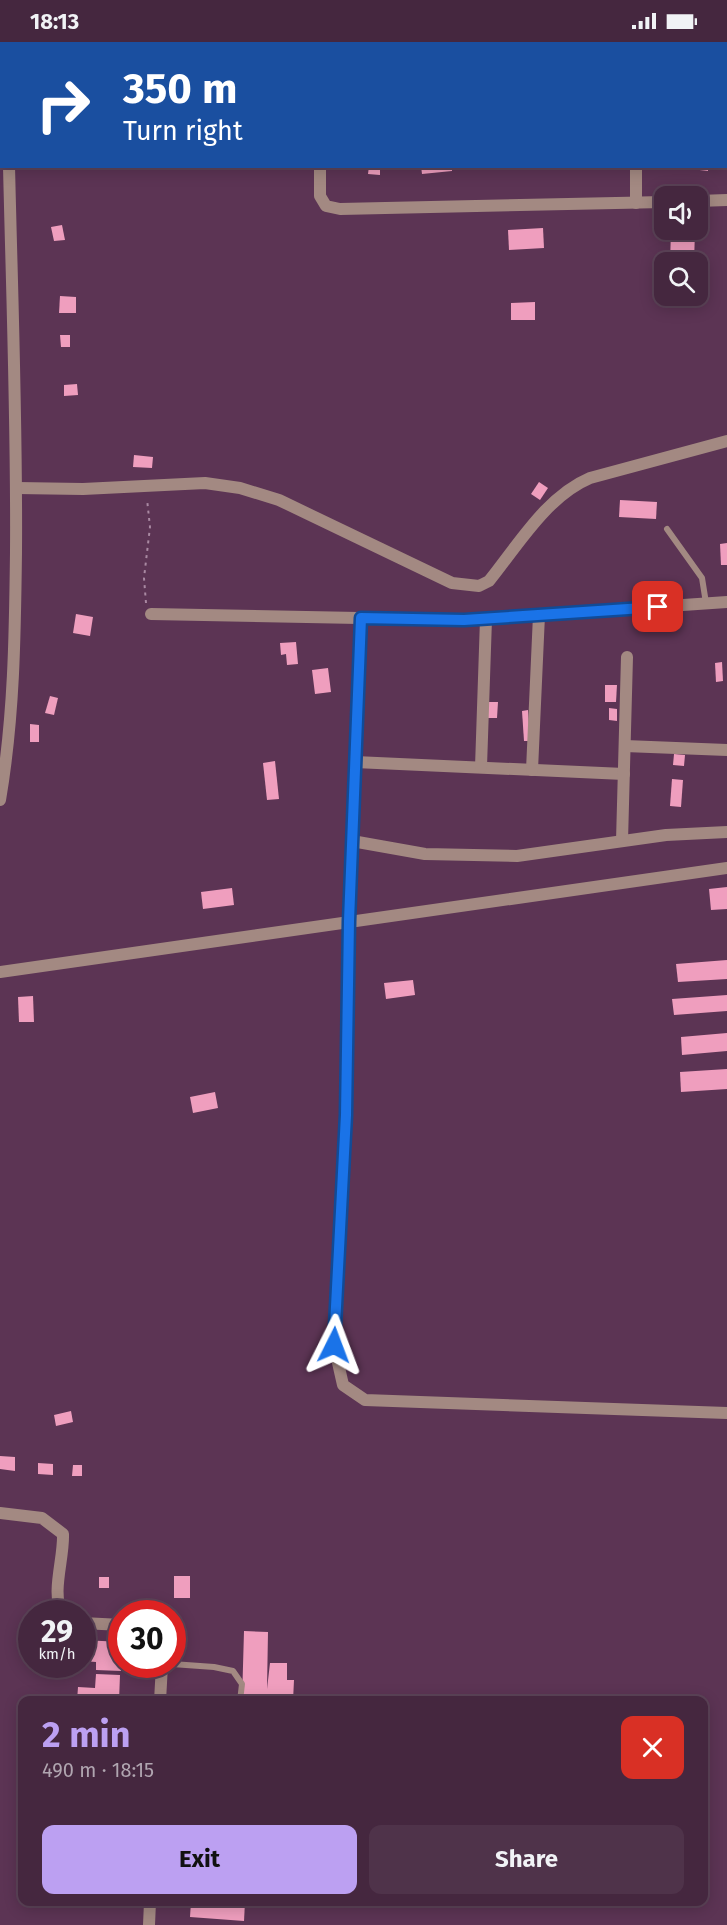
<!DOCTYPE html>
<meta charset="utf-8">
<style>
:root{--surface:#45273f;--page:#4f334a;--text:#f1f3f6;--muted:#b0a5b0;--line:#5d4459;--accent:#bca0f2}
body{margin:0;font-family:"Fira Sans",sans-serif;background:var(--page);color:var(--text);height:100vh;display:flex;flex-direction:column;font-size:22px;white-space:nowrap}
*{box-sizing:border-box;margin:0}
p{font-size:20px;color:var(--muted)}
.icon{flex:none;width:33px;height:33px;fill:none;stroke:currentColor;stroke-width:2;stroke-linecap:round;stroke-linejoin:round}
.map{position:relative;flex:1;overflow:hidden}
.details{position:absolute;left:18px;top:1654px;width:690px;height:210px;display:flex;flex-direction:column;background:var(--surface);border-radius:12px;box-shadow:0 3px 15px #0003,0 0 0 2px var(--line)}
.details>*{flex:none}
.top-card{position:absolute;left:0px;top:0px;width:728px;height:126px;box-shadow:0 3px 15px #0003,0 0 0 2px var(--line);background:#1a4fa0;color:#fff;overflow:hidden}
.fabs{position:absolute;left:654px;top:144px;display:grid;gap:12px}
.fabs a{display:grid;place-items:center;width:54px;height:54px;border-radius:12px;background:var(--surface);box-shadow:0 3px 15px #0003,0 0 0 2px var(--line);font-size:30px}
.speed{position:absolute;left:18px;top:1558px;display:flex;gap:12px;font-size:30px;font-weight:700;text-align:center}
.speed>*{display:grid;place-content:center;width:78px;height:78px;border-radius:50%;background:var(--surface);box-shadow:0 3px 15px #0003,0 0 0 2px var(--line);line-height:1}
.speed small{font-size:15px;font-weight:400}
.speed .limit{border:9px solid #d22;background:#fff;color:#111}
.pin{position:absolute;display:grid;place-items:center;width:51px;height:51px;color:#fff;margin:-26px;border-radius:12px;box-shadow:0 3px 9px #0006}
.me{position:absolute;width:66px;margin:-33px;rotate:3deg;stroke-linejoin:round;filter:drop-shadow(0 0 4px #0008)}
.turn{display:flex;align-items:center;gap:21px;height:126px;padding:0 24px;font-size:27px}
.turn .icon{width:78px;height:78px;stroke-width:2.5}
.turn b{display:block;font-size:42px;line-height:51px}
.round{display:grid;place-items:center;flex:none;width:63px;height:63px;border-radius:12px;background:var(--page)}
.summary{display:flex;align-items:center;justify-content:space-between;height:102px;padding:0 24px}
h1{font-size:36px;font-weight:700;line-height:45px;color:var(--accent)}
.cta{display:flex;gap:12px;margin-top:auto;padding:12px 24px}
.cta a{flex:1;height:69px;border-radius:12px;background:var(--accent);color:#111;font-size:24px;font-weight:700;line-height:69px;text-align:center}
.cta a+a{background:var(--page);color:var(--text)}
.status{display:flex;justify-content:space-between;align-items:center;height:42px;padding:0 30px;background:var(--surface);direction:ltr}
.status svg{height:16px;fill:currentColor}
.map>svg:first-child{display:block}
.building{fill:#ef9ebe}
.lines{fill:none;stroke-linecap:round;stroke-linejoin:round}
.path{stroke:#a989a2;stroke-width:2;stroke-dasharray:3 4.5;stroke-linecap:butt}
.service{stroke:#a38982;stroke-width:6}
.minor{stroke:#a38982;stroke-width:12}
.route-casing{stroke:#114b97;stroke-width:15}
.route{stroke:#1a73e8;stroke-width:10}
</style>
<div class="status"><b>18:13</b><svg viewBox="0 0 49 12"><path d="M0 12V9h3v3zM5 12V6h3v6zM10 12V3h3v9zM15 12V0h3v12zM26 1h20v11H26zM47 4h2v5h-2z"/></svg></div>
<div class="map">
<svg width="727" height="1883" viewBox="0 0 727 1883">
<rect width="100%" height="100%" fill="#5c3454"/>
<!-- building -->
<g class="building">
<path d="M369,124H380V133L368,132Z"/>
<path d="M421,124H452V129L422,132Z"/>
<path d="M666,124H708V129Z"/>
<path d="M62,183L65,198L54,199L51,185Z"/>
<path d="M543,186L544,206L509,208L508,188Z"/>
<path d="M671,188H695L694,220H670Z"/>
<path d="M60,254L76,255V271H59Z"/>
<path d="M535,260V278H511V261Z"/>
<path d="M60,293H70V305H61Z"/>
<path d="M77,342L78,353L64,354V343Z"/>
<path d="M134,413L153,415L152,426L133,425Z"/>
<path d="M539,440L548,446L540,458L531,452Z"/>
<path d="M620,458L657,460L656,477L619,475Z"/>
<path d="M727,501V523H721L720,502Z"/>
<path d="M76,572L93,575L90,594L73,591Z"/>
<path d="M296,600L298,622L287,623L286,612L281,613L280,601Z"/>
<path d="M722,620L723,639L716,640L715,621Z"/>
<path d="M328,626L331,650L315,652L312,628Z"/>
<path d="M605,643H617L616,660H605Z"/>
<path d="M50,654L58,656L54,673L45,671Z"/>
<path d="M486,660H498L497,676H487Z"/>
<path d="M609,666L617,667V679L609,678Z"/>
<path d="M528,668L530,699H524L522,669Z"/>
<path d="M30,682L39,683V700H30Z"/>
<path d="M674,712L685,713L684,724L673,723Z"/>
<path d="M275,719L279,757L267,758L263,721Z"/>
<path d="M672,737L683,738L681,765L670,764Z"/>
<path d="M727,845V867L711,868L709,847Z"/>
<path d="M232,846L234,863L203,867L201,850Z"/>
<path d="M727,918V937L678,940L676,922Z"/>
<path d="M413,938L415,953L386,957L384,941Z"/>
<path d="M727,953V969L674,973L672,957Z"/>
<path d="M33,954L34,980H19L18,955Z"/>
<path d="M727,991V1009L682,1013L681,995Z"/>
<path d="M727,1027V1047L681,1050L680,1030Z"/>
<path d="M215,1050L218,1066L193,1071L190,1055Z"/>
<path d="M71,1369L73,1380L56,1384L54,1373Z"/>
<path d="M0,1414L15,1415V1429L0,1427Z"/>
<path d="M38,1421L53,1422V1433L38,1432Z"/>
<path d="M73,1423H82V1434H72Z"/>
<rect x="174" y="1534" width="16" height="22"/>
<rect x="99" y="1535" width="10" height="11"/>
<path d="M244,1589L268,1590L267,1647L270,1621H287V1638H294L293,1659H242Z"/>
<path d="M82,1598L122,1600L121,1629L96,1628V1620L82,1619Z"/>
<path d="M96,1632L120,1633L119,1659H77L78,1645L95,1646Z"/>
<path d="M191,1860H245L244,1879L190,1875Z"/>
</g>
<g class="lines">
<!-- path -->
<path class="path" d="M146,561L144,536L150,485L147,457"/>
<!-- service -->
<g class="service">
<path d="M667,487L702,536L706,561"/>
<path d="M172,1622L214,1625L233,1629L242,1642L240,1659"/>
</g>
<!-- minor -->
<g class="minor">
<path d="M6,0V2"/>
<path d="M320,0V2"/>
<path d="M632,0V2"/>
<path d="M447,2L507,0"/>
<path d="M320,124V154L326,164L340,167L664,160"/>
<path d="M636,124V161"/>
<path d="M698,159L727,158"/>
<path d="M17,446L83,447L205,441L240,446L279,458L452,541L479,544L489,539C518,503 547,454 590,436L727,399"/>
<path d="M151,572L464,578L727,560"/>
<path d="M361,576L349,879L346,1073L334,1303L343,1343L365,1358L727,1371"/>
<path d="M625,704L727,708"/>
<path d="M355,720L624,732"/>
<path d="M481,725L486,577"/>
<path d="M532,728L539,573"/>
<path d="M0,758C14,676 15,593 16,510C17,381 12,253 9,124"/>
<path d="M352,799L425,812L517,814L666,793L727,790"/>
<path d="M622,799L627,615"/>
<path d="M0,930L727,826"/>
<path d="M0,1471L42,1476L63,1492C64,1517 51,1550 62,1572"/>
<path d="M82,1581L122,1583"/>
<path d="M160,1659L162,1623"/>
<path d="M149,1883L150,1860"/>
</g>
</g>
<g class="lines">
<!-- route casing -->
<g class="route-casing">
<path id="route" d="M334,1303L346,1073L349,879L361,576L464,578L658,565"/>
</g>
<!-- route -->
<use href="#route" class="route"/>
</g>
</svg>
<div class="fabs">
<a><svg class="icon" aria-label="sound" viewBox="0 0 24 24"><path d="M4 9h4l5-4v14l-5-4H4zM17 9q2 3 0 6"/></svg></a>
<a><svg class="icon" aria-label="search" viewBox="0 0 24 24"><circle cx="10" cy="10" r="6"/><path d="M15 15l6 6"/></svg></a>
</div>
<div class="speed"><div>29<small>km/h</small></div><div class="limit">30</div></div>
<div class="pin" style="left:658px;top:565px;background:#d93025"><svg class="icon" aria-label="arrive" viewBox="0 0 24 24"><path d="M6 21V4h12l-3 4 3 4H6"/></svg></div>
<svg class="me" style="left:334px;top:1303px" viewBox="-20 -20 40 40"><path d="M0-17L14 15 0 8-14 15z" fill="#1a73e8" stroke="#fff" stroke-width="4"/></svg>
<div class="top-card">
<div class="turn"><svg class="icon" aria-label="right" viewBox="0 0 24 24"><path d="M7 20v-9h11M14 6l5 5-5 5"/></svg><div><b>350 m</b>Turn right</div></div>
</div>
<section class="details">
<div class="summary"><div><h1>2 min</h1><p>490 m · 18:15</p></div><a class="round" style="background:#d93025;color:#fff"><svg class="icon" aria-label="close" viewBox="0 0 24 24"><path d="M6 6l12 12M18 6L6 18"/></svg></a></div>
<div class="cta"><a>Exit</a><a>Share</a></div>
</section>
</div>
